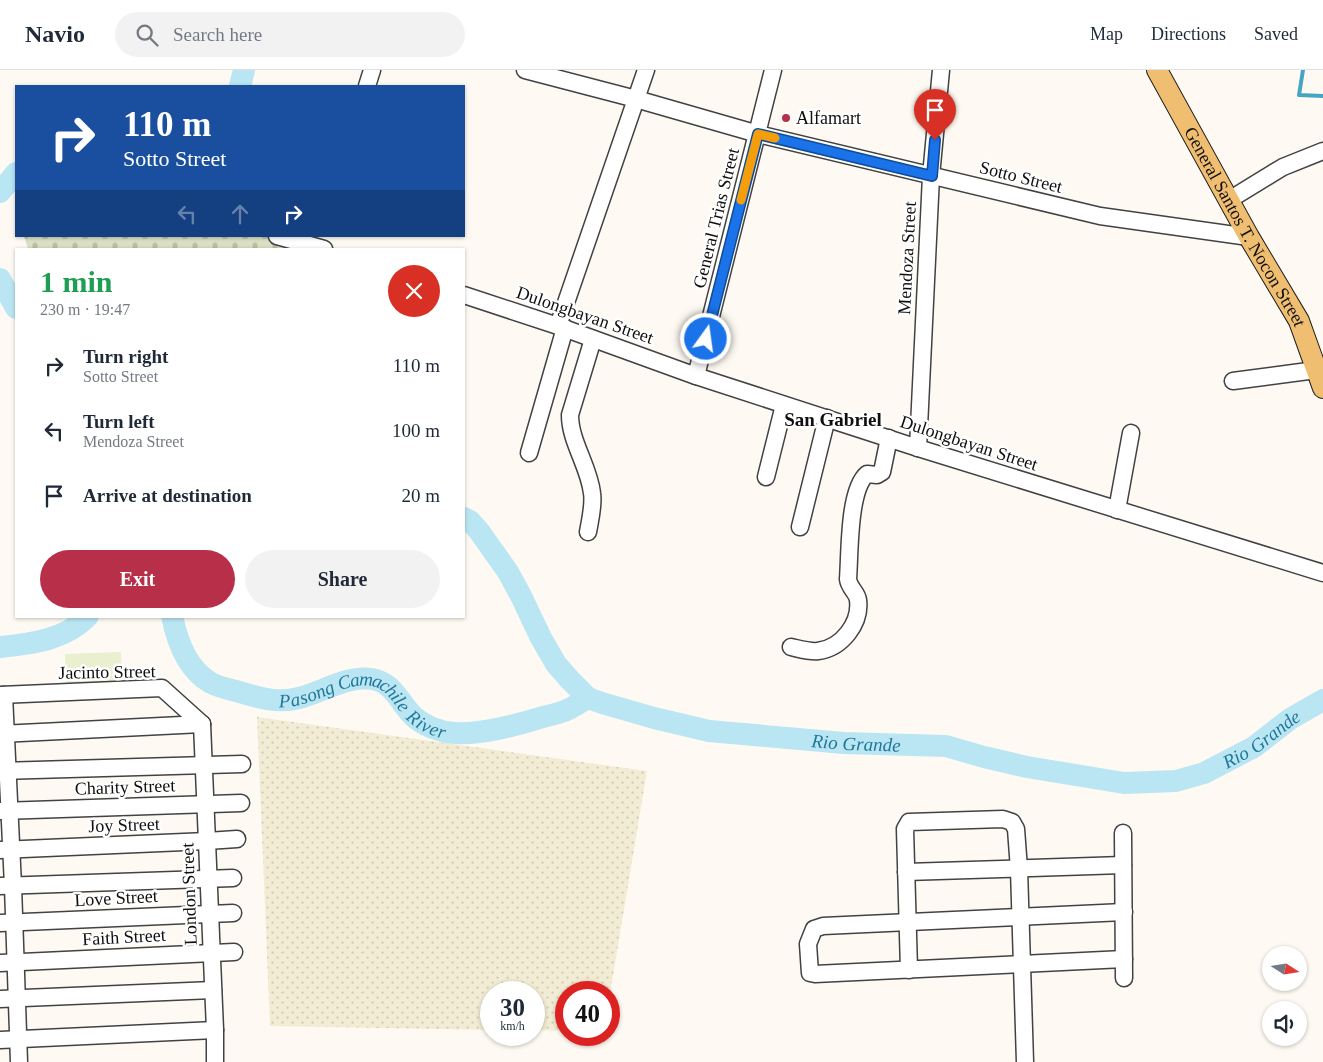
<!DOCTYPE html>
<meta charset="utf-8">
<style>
:root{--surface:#fff;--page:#f2f2f3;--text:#1f2937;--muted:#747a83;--line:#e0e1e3;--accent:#b82f4a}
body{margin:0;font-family:Georgia,serif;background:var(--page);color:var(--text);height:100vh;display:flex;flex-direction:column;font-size:19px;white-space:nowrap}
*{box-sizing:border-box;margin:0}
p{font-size:16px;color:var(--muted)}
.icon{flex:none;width:28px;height:28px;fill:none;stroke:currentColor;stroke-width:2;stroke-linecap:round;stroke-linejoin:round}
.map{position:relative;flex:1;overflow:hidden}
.drawer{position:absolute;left:15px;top:178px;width:450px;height:370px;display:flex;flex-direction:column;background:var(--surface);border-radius:0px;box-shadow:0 1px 4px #0004}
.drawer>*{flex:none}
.banner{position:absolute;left:15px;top:15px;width:450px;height:152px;border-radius:0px;box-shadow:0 1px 4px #0004;background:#1a4fa0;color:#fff;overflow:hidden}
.needle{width:32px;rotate:102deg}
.tools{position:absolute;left:1262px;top:876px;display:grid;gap:10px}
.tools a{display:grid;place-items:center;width:45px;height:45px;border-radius:50%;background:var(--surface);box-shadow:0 1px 4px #0004;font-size:25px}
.speed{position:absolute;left:480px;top:911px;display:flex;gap:10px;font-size:25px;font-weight:700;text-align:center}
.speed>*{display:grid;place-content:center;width:65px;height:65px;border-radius:50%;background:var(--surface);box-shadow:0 1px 4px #0004;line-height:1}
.speed small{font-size:12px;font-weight:400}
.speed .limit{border:8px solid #d22;background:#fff;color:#111}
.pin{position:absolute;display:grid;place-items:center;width:42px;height:42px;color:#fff;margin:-51px -21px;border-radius:50% 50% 50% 0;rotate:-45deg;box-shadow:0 0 5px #0007}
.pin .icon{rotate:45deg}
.me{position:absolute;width:55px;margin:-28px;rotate:14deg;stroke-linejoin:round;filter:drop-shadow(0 0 4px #0008)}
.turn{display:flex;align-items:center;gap:18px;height:105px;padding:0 25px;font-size:22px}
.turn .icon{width:65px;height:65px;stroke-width:2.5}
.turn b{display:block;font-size:35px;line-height:42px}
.lanes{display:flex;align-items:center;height:48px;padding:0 25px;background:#0003;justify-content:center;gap:25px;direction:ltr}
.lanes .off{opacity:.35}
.round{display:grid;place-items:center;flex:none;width:52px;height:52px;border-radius:26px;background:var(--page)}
.summary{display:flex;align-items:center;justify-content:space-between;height:85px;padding:0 25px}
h1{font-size:30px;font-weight:800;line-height:38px;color:#1e9e55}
.primary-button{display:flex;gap:10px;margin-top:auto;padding:10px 25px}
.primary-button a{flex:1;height:58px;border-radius:30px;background:var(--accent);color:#fff;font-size:20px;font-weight:800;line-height:58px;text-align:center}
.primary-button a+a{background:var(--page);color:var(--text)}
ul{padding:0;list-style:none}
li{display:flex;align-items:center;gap:15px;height:65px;padding:0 25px}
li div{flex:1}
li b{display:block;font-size:19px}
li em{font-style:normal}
header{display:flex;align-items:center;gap:30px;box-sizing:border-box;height:70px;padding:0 25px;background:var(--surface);border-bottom:1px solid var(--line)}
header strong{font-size:24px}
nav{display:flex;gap:28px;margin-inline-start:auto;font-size:18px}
.search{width:350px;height:45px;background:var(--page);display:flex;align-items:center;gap:12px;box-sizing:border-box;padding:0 18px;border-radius:28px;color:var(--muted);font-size:19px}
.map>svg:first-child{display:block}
.farmland{fill:url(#farmland-dots)}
.cemetery{fill:url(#cemetery-stones)}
.pitch{fill:#e9efcf}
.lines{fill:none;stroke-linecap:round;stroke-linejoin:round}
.stream{stroke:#46a5c5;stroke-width:4}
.river{stroke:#bae6f3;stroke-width:22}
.minor-casing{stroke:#424242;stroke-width:19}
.major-casing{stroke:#202020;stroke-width:22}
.minor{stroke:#fff;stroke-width:16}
.major{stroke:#f0be71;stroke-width:20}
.route-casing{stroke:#114b97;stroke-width:12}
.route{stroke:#1a73e8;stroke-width:9}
.slow{stroke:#f59e0b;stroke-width:9}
.poi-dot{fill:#b82f4a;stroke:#fff;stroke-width:2}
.labels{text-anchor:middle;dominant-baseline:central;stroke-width:5;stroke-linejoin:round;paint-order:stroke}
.poi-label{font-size:18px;fill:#0f0f0f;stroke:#fff;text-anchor:start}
.street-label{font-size:18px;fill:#0f0f0f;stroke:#fff}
.neighbourhood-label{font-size:19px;font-weight:bold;fill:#0f0f0f;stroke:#fff}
.water-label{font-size:19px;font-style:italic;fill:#1f779a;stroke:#fff}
</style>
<header>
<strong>Navio</strong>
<div class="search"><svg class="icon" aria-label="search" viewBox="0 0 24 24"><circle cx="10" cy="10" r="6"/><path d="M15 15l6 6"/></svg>Search here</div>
<nav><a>Map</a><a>Directions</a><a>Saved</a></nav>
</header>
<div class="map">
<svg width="1323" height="992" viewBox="0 0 1323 992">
<defs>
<pattern id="farmland-dots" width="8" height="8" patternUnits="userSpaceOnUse" patternTransform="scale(1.25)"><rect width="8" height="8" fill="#f3ecd4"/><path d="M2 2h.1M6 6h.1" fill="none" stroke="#cfc9b5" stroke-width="1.8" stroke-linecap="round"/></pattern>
<pattern id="cemetery-stones" width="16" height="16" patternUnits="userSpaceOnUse" patternTransform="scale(1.25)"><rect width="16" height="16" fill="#dbe0c4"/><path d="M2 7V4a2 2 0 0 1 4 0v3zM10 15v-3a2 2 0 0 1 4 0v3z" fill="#bbbfa7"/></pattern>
</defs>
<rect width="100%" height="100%" fill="#fefaf3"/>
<!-- farmland -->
<path class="farmland" d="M257,647L647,701L609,930V922H566V961L534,960V922H491V960L270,956Z"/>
<!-- cemetery -->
<path class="cemetery" d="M24,166H286L285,175L292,179H28Z"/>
<!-- pitch -->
<path class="pitch" d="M121,582L122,612L66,613L65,584Z"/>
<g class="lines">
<!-- stream -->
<path class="stream" d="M1303,0L1299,25L1323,26"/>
<!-- river -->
<g class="river">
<path d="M240,16L244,0"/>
<path d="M0,122L16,103"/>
<path d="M0,209L16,238"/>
<path id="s1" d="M464,448L470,451L479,461L508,502L521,526L541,568L556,594L570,610L588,628L602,633L654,648L709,661L844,673L946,676L984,687L1027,697L1124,713L1176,711L1204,703L1254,677L1290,649L1323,630"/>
<path id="s2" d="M172,546C177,571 188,600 211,613C221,618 233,620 243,623C262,629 280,633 299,628C323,622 347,605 372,609C394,613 399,632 413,646C424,656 440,662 454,663C482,665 517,655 543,647C552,645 561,643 569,639C575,636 582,631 588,628"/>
<path d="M0,577C31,574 65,570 88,546"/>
</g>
<!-- minor casing -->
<g class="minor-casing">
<g id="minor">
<path d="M525,0L636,29L758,64L1100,146L1249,167"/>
<path d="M367,16L372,0"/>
<path d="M1229,130L1283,97L1323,81"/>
<path d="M277,166L324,179"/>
<path d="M464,225L558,256L696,306L918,378L1323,503"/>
<path d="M558,256L646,0"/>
<path d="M696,306L773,0"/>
<path d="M1233,311L1316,300"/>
<path d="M918,378L931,106L941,0"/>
<path d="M529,383L565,258"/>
<path d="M766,407L784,335"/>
<path d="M1117,440L1131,363"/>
<path d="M800,457L827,348"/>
<path d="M588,462C590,450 594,435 592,423C589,396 570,372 570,345L593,269"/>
<path d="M791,577C800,579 810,582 818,581C842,578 861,553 858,530C857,522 849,518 848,509C850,485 848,420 867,404L877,405L882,402L889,368"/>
<path d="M0,625L162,618L202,654"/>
<path d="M4,625L13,816L19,992"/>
<path d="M202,654L215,960V992"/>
<path d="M0,664L202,654"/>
<path d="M0,701L242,694"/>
<path d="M1,741L241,733"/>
<path d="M1123,763L1124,908"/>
<path d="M0,780L207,771L237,769"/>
<path d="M906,802L1123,795"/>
<path d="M0,816L233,808"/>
<path d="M1124,842L823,856L814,859L808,874L810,903L815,904L1124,889"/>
<path d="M0,853L233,843"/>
<path d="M0,893L234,882"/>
<path d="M909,900L905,759L909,752L1003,749L1012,752L1016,759L1019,799L1025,992"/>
<path d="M0,929L213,920"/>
<path d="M0,970L215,960"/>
</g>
</g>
<!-- major casing -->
<g class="major-casing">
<g id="major">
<path id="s3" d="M1157,0L1249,167L1299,251L1323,318"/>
</g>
</g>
<!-- minor -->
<use href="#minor" class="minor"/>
<!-- major -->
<use href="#major" class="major"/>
</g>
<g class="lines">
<!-- route casing -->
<g class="route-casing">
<path id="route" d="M706,269L758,64L932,106L935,70"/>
</g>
<!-- route -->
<use href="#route" class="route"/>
<!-- slow -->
<path class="slow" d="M741,130L758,64L775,68"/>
</g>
<!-- markers -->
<circle class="poi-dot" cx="786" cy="48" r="5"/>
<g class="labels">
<!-- poi labels -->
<g class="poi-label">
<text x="796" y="48">Alfamart</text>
</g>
<!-- street labels -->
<g class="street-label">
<text transform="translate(1021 107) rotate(14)">Sotto Street</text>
<text transform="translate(716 148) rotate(-76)">General Trias Street</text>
<text stroke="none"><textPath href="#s3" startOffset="180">General Santos T. Nocon Street</textPath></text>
<text transform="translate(907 188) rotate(-87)">Mendoza Street</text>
<text transform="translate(585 245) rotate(19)">Dulongbayan Street</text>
<text transform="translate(969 373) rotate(18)">Dulongbayan Street</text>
<text transform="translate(107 602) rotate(-1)">Jacinto Street</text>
<text transform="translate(125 717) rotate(-2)">Charity Street</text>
<text transform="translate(124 755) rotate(-2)">Joy Street</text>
<text transform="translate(189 824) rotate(-92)">London Street</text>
<text transform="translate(116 828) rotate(-3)">Love Street</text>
<text transform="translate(124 867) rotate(-3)">Faith Street</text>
</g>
<!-- neighbourhood labels -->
<g class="neighbourhood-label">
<text x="833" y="349">San Gabriel</text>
</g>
<!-- water labels -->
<g class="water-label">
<text stroke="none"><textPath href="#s2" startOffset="245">Pasong Camachile River</textPath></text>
<text stroke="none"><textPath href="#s1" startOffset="914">Rio Grande</textPath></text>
<text stroke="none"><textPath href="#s1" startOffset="494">Rio Grande</textPath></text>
</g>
</g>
</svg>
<div class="tools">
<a><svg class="needle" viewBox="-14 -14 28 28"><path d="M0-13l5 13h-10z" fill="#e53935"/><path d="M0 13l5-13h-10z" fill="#747a83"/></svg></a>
<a><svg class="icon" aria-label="sound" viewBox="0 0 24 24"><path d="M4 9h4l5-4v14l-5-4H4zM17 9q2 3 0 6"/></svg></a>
</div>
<div class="speed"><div>30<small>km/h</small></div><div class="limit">40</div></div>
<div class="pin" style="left:935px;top:70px;background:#d93025"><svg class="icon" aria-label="arrive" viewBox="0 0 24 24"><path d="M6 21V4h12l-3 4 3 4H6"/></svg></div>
<svg class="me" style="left:706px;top:269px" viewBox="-20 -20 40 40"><circle r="17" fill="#1a73e8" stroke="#fff" stroke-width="3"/><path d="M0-11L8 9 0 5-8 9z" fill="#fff"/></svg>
<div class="banner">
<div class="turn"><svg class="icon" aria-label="right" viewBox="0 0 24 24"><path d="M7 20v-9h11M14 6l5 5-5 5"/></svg><div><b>110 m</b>Sotto Street</div></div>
<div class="lanes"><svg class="icon off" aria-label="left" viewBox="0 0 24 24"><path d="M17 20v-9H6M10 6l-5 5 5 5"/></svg><svg class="icon off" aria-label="ahead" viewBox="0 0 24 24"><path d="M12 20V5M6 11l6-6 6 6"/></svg><svg class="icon" aria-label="right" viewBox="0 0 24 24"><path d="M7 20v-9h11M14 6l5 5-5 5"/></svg></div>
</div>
<section class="drawer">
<div class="summary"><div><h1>1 min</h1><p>230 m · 19:47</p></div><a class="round" style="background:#d93025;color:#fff"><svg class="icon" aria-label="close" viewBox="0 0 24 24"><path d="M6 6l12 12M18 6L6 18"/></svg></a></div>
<ul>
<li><svg class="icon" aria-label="right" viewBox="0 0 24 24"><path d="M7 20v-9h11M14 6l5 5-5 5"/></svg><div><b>Turn right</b><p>Sotto Street</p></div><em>110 m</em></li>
<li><svg class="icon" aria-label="left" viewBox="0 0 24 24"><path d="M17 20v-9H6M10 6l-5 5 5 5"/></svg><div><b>Turn left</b><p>Mendoza Street</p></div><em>100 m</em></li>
<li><svg class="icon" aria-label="arrive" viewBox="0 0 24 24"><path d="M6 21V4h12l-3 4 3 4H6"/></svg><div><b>Arrive at destination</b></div><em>20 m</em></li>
</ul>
<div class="primary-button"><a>Exit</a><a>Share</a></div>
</section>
</div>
